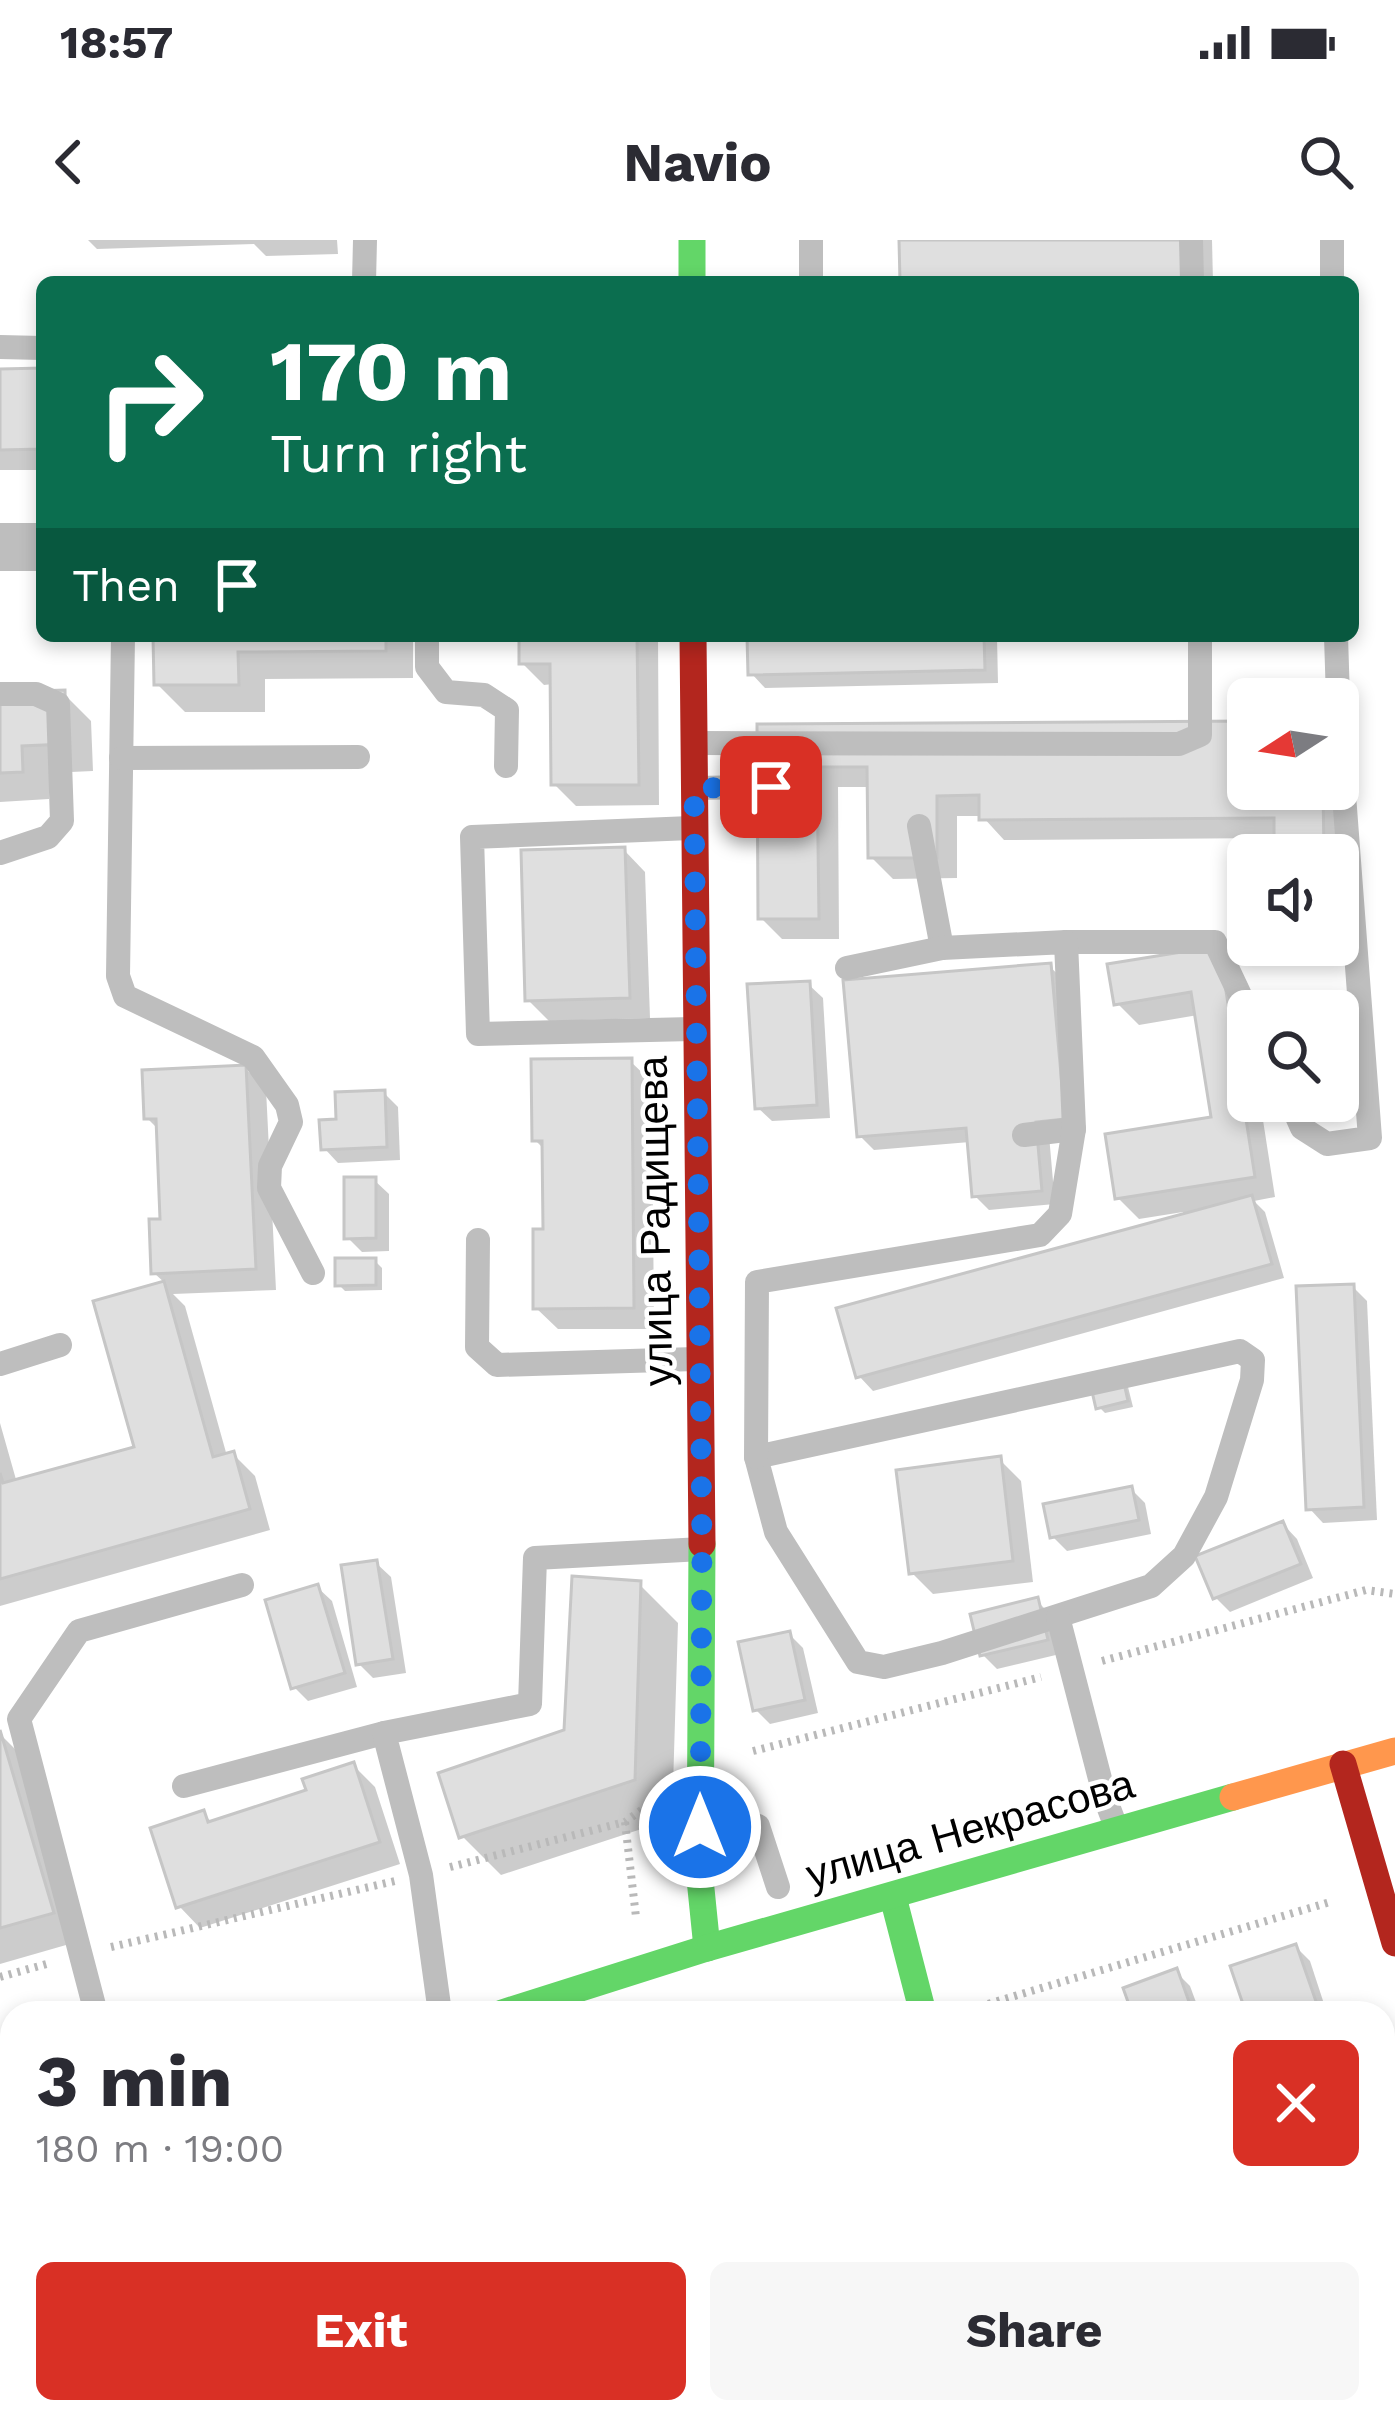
<!DOCTYPE html>
<meta charset="utf-8">
<style>
:root{--surface:#fff;--page:#f7f7f7;--text:#2b2b33;--muted:#7c7c81;--accent:#d93025}
body{margin:0;font-family:"Work Sans",sans-serif;background:var(--page);color:var(--text);height:100vh;display:flex;flex-direction:column;font-size:45px;white-space:nowrap}
*{box-sizing:border-box;margin:0}
p{font-size:39px;color:var(--muted)}
.icon{flex:none;width:66px;height:66px;fill:none;stroke:currentColor;stroke-width:2;stroke-linecap:round;stroke-linejoin:round}
.map{position:relative;flex:1;overflow:hidden}
.side{position:absolute;left:0px;top:1761px;width:1395px;height:423px;display:flex;flex-direction:column;background:var(--surface);border-radius:36px 36px 0 0;box-shadow:0 6px 18px #0003}
.side>*{flex:none}
.guide{position:absolute;left:36px;top:36px;width:1323px;height:366px;border-radius:18px;box-shadow:0 6px 18px #0003;background:#0b6e4f;color:#fff;overflow:hidden}
.needle{width:78px;rotate:258deg}
.fabs{position:absolute;left:1227px;top:438px;display:grid;gap:24px}
.fabs a{display:grid;place-items:center;width:132px;height:132px;border-radius:18px;background:var(--surface);box-shadow:0 6px 18px #0003;font-size:60px}
.pin{position:absolute;display:grid;place-items:center;width:102px;height:102px;color:#fff;margin:-51px;border-radius:24px;box-shadow:0 6px 18px #0006}
.me{position:absolute;width:132px;margin:-66px;rotate:0deg;stroke-linejoin:round;filter:drop-shadow(0 0 9px #0008)}
.turn{display:flex;align-items:center;gap:42px;height:252px;padding:0 36px;font-size:54px}
.turn .icon{width:156px;height:156px;stroke-width:2.5}
.turn b{display:block;font-size:84px;line-height:102px}
.then{display:flex;align-items:center;height:114px;padding:0 36px;background:#0003;gap:24px;font-size:45px}
.round{display:grid;place-items:center;flex:none;width:126px;height:126px;border-radius:18px;background:var(--page)}
.headline{display:flex;align-items:center;justify-content:space-between;height:204px;padding:0 36px}
h1{font-size:72px;font-weight:700;line-height:90px}
.button{display:flex;gap:24px;margin-top:auto;padding:24px 36px}
.button a{flex:1;height:138px;border-radius:18px;background:var(--accent);color:#fff;font-size:48px;font-weight:700;line-height:138px;text-align:center}
.button a+a{background:var(--page);color:var(--text)}
.status{display:flex;justify-content:space-between;align-items:center;height:84px;padding:0 60px;background:var(--surface);direction:ltr}
.status svg{height:33px;fill:currentColor}
header{display:flex;justify-content:space-between;align-items:center;height:156px;padding:0 36px;background:var(--surface);font-size:54px;font-weight:700}
.map>svg:first-child{display:block}
.shadow{fill:#0003}
.building{fill:#dfdfdf;stroke:#c6c6c6;stroke-width:3}
.lines{fill:none;stroke-linecap:round;stroke-linejoin:round}
.path{stroke:#b9b9b9;stroke-width:8;stroke-dasharray:3 6;stroke-linecap:butt}
.lane{stroke:#bebebe;stroke-width:24}
.street{stroke:#bebebe;stroke-width:48}
.fast{stroke:#63d668;stroke-width:27}
.slow{stroke:#ff974d;stroke-width:27}
.jam{stroke:#b3261e;stroke-width:27}
.route{stroke:#1a73e8;stroke-width:21;stroke-dasharray:0 37.8}
.labels{text-anchor:middle;dominant-baseline:central;stroke-width:9;stroke-linejoin:round;paint-order:stroke}
.street-label{font-size:42px;fill:#000;stroke:#fff}
</style>
<div class="status"><b>18:57</b><svg viewBox="0 0 49 12"><path d="M0 12V9h3v3zM5 12V6h3v6zM10 12V3h3v9zM15 12V0h3v12zM26 1h20v11H26zM47 4h2v5h-2z"/></svg></div>
<header><svg class="icon" aria-label="back" viewBox="0 0 24 24"><path d="M15 5l-7 7 7 7"/></svg>Navio<svg class="icon" aria-label="search" viewBox="0 0 24 24"><circle cx="10" cy="10" r="6"/><path d="M15 15l6 6"/></svg></header>
<div class="map">
<svg width="1395" height="2183" viewBox="0 0 1395 2183">
<rect width="100%" height="100%" fill="#fff"/>
<!-- shadow -->
<g class="shadow">
<path d="M88,0H337L338,14L266,16L254,4L97,9Z"/>
<path d="M902,0H1212L1213,42H903Z"/>
<path d="M42,131V230H0V132Z"/>
<path d="M156,396H413V438L265,439V472H185L157,444Z"/>
<path d="M522,396H658L659,565L576,566L554,544L553,444L544,445L522,423Z"/>
<path d="M750,396H1054L997,397L998,443L765,448L751,433Z"/>
<path d="M63,453L91,481L93,531L49,533V559L0,562V455Z"/>
<path d="M1248,484V549H1338L1345,651H1338V615H1277V598L1004,600L982,576H957V638L893,639L871,617L870,547H838L839,699H782L761,678L760,487Z"/>
<path d="M624,610L645,632L650,778L549,781L528,760Z"/>
<path d="M1049,726L1064,740L1077,893L1049,895L1055,964L989,970L975,956L970,902L874,910L860,896Z"/>
<path d="M1239,731L1248,787V861H1260L1275,957L1254,961L1265,972L1284,1038L873,1151L859,1136L1184,976L1183,972L1139,979L1117,957L1214,880L1198,775L1139,785L1117,763Z"/>
<path d="M808,744L823,758L830,878L772,881L757,867Z"/>
<path d="M630,821L652,842L654,1089H558L536,1068L546,992L545,910L535,900Z"/>
<path d="M245,828L266,849L276,1050L173,1054L185,1066L227,1216L233,1214L255,1236L270,1290L0,1366V1183L17,1243L137,1209L97,1063L166,1044L154,1033L164,981L159,890L147,878Z"/>
<path d="M384,853L398,867L400,920L338,923L324,908L339,882Z"/>
<path d="M374,940L389,954V1011L362,1012L347,997Z"/>
<path d="M375,1021L382,1028V1050L345,1051L338,1044Z"/>
<path d="M1353,1047L1367,1061L1377,1280L1323,1283L1309,1268Z"/>
<path d="M1126,1139L1133,1167L1105,1173L1099,1167Z"/>
<path d="M1000,1220L1021,1241L1033,1342L933,1354L912,1333Z"/>
<path d="M1131,1249L1145,1263L1151,1294L1067,1311L1053,1297Z"/>
<path d="M1283,1284L1297,1299L1313,1338L1230,1372L1215,1357Z"/>
<path d="M376,1323L391,1337L406,1433L373,1438L359,1424Z"/>
<path d="M639,1344L678,1383L672,1579L501,1635L462,1596L567,1492Z"/>
<path d="M317,1347L332,1361L357,1447L308,1461L294,1447Z"/>
<path d="M1037,1361L1051,1375L1060,1414L997,1429L983,1415Z"/>
<path d="M789,1394L803,1408L818,1473L770,1484L755,1469Z"/>
<path d="M0,1494L27,1521L80,1701L0,1724Z"/>
<path d="M353,1525L375,1547L400,1624L200,1688L179,1666L203,1574L213,1583L310,1552Z"/>
<path d="M1296,1707L1310,1721L1327,1773H1249L1234,1728Z"/>
<path d="M1176,1732L1190,1746L1200,1773H1135Z"/>
<path d="M1395,1926V2021L1383,2002V1931Z"/>
<path d="M1395,2048V2075L1387,2050Z"/>
<path d="M4,2103L12,2112V2172H36L39,2183H0V2104Z"/>
<path d="M467,2172H503L511,2183H441Z"/>
<path d="M624,2172H687L690,2183H628Z"/>
</g>
<!-- building -->
<g class="building">
<path d="M899,0H1200V42H900Z"/>
<path d="M42,128V209L0,210V129Z"/>
<path d="M153,396H386V411L238,412L239,445H154Z"/>
<path d="M519,396H637L639,545H551L550,424H519Z"/>
<path d="M747,396H984L985,430L748,435Z"/>
<path d="M65,450L66,504L22,506L23,532L0,533V452Z"/>
<path d="M1248,481V549H1323L1324,615H1274V578L979,580V555L937,556V618H868L867,527H817L819,679H758L757,484Z"/>
<path d="M625,607L630,758L525,761L521,610Z"/>
<path d="M1219,706L1255,937L1115,959L1105,894L1211,877L1191,752L1114,765L1107,724Z"/>
<path d="M1051,723L1065,879L1036,882L1042,951L972,957L966,888L857,897L843,740Z"/>
<path d="M810,741L817,865L755,869L747,744Z"/>
<path d="M632,818L634,1068L533,1069V989H543L542,901H532L531,819Z"/>
<path d="M246,825L256,1029L151,1034L149,979H160L156,879H144L142,830Z"/>
<path d="M385,850L387,907L321,910L319,880L336,879L335,852Z"/>
<path d="M344,937H376V998L344,999Z"/>
<path d="M1252,955L1272,1024L856,1138L836,1068Z"/>
<path d="M335,1018H376V1045L335,1046Z"/>
<path d="M164,1041L213,1217L234,1211L250,1269L0,1339V1233L3,1243L134,1207L93,1061Z"/>
<path d="M1354,1044L1364,1267L1306,1270L1296,1046Z"/>
<path d="M1121,1130L1128,1161L1096,1169L1089,1138Z"/>
<path d="M1001,1216L1013,1321L909,1334L896,1230Z"/>
<path d="M1132,1246L1139,1280L1050,1298L1043,1264Z"/>
<path d="M1283,1281L1301,1324L1213,1359L1195,1316Z"/>
<path d="M377,1320L393,1419L356,1425L341,1325Z"/>
<path d="M572,1336L641,1341L635,1540L459,1598L438,1533L564,1490Z"/>
<path d="M318,1344L345,1433L291,1449L265,1360Z"/>
<path d="M1038,1357L1048,1400L980,1416L970,1374Z"/>
<path d="M790,1391L805,1460L753,1471L738,1402Z"/>
<path d="M0,1490L54,1673L0,1688Z"/>
<path d="M354,1522L380,1602L176,1668L150,1588L204,1570L208,1582L306,1550L302,1539Z"/>
<path d="M1296,1704L1319,1770L1246,1773L1230,1726Z"/>
<path d="M1177,1728L1193,1773H1132L1123,1748Z"/>
<path d="M1395,1923V2011L1384,2015L1383,1927Z"/>
<path d="M5,2100L12,2123V2172H28L32,2183H0V2101Z"/>
<path d="M456,2172H499L502,2183H438L437,2178Z"/>
<path d="M621,2172H679L682,2183H625Z"/>
</g>
<g class="lines">
<!-- path -->
<g class="path">
<path d="M1102,1421L1366,1350L1395,1354"/>
<path d="M753,1511L1041,1437"/>
<path d="M625,1582L636,1677"/>
<path d="M450,1627L625,1582L651,1563"/>
<path d="M111,1707L395,1641"/>
<path d="M0,1737L50,1723"/>
<path d="M971,1769L1330,1662"/>
</g>
<!-- lane -->
<g class="lane">
<path d="M811,0V42"/>
<path d="M1191,0L1192,42"/>
<path d="M1332,0V42"/>
<path d="M364,42L365,0"/>
<path d="M0,107L42,108"/>
<path d="M123,396L118,736L125,756L253,817L287,865L291,882L270,926L269,948L313,1033"/>
<path d="M427,396V427L446,452L484,455L507,470L506,526"/>
<path d="M1336,396L1338,459"/>
<path d="M0,454H36L58,464L62,581L48,597L0,613"/>
<path d="M696,503L1179,504L1200,495V396"/>
<path d="M121,518L358,517"/>
<path d="M696,548L804,546"/>
<path d="M919,586L942,708"/>
<path d="M691,588L472,597L478,794L693,789"/>
<path d="M1066,702H1215L1248,772"/>
<path d="M1290,861L1302,888L1327,904L1370,898L1338,476"/>
<path d="M1024,895L1074,889"/>
<path d="M478,1000L477,1107L497,1125L695,1119"/>
<path d="M1240,1111L1253,1120L1252,1140L1216,1257L1184,1316L1151,1346L942,1413L884,1427L858,1422L776,1292L756,1217Z"/>
<path d="M0,1124L60,1105"/>
<path d="M756,1217L757,1042L1040,995L1060,974L1074,889L1066,702L942,708L847,728"/>
<path d="M1058,1377L1105,1558L1116,1587"/>
<path d="M184,1546L384,1493"/>
<path d="M703,1587L735,1579L758,1586L778,1647"/>
<path d="M96,1773L19,1479L79,1391L242,1345"/>
<path d="M440,1773L421,1635L384,1493L530,1464L535,1318L702,1309"/>
</g>
<!-- street -->
<g class="street">
<path d="M0,307H42"/>
<path d="M0,1983L12,2023"/>
<path d="M57,2172L61,2183"/>
<path d="M561,2172L564,2183"/>
<path d="M1044,2172L1048,2183"/>
</g>
<!-- fast -->
<g class="fast">
<path d="M692,0V42"/>
<path d="M702,1304L700,1639L707,1708"/>
<path d="M893,1657L923,1773"/>
<path d="M502,1773L707,1708L1233,1557"/>
<path d="M0,1917L12,1913"/>
</g>
<!-- slow -->
<path class="slow" d="M1233,1557L1395,1511"/>
<!-- jam -->
<g class="jam">
<path d="M693,396L702,1304"/>
<path d="M1343,1524L1395,1703"/>
</g>
</g>
<g class="lines">
<!-- route -->
<path class="route" d="M700,1587L702,1309L694,548L771,547"/>
</g>
<g class="labels">
<!-- street labels -->
<g class="street-label">
<text transform="translate(655 981) rotate(-91)">улица Радищева</text>
<text transform="translate(970 1589) rotate(-16)">улица Некрасова</text>
</g>
</g>
</svg>
<div class="fabs">
<a><svg class="needle" viewBox="-14 -14 28 28"><path d="M0-13l5 13h-10z" fill="#e53935"/><path d="M0 13l5-13h-10z" fill="#7c7c81"/></svg></a>
<a><svg class="icon" aria-label="sound" viewBox="0 0 24 24"><path d="M4 9h4l5-4v14l-5-4H4zM17 9q2 3 0 6"/></svg></a>
<a><svg class="icon" aria-label="search" viewBox="0 0 24 24"><circle cx="10" cy="10" r="6"/><path d="M15 15l6 6"/></svg></a>
</div>
<div class="pin" style="left:771px;top:547px;background:#d93025"><svg class="icon" aria-label="arrive" viewBox="0 0 24 24"><path d="M6 21V4h12l-3 4 3 4H6"/></svg></div>
<svg class="me" style="left:700px;top:1587px" viewBox="-20 -20 40 40"><circle r="17" fill="#1a73e8" stroke="#fff" stroke-width="3"/><path d="M0-11L8 9 0 5-8 9z" fill="#fff"/></svg>
<div class="guide">
<div class="turn"><svg class="icon" aria-label="right" viewBox="0 0 24 24"><path d="M7 20v-9h11M14 6l5 5-5 5"/></svg><div><b>170 m</b>Turn right</div></div>
<div class="then">Then<svg class="icon" aria-label="arrive" viewBox="0 0 24 24"><path d="M6 21V4h12l-3 4 3 4H6"/></svg></div>
</div>
<section class="side">
<div class="headline"><div><h1>3 min</h1><p>180 m · 19:00</p></div><a class="round" style="background:#d93025;color:#fff"><svg class="icon" aria-label="close" viewBox="0 0 24 24"><path d="M6 6l12 12M18 6L6 18"/></svg></a></div>
<div class="button"><a>Exit</a><a>Share</a></div>
</section>
</div>
